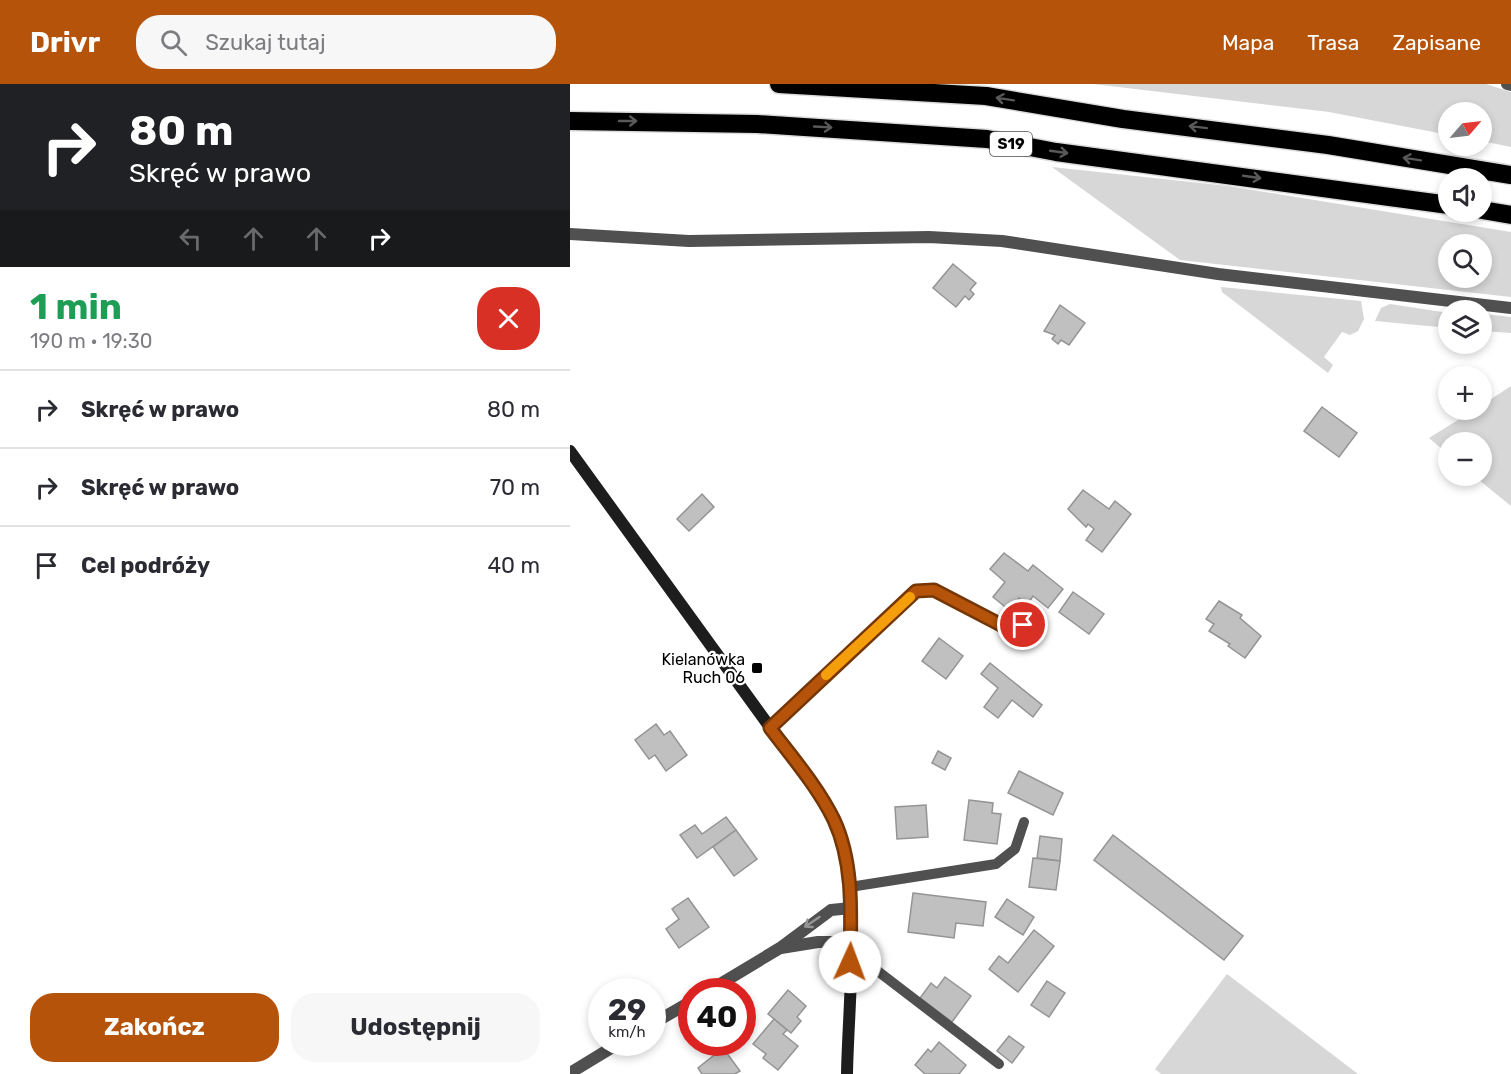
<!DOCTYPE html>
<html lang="pl">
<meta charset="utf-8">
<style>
:root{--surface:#fff;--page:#f7f7f7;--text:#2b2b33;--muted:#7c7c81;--line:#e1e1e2;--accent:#b45309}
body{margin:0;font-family:Rubik,sans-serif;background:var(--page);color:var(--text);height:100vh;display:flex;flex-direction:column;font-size:22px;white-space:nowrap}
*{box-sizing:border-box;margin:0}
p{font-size:20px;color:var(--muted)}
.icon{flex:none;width:33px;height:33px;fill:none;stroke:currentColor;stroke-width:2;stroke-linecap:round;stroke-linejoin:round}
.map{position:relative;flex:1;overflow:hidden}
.panel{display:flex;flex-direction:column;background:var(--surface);width:570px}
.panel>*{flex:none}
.banner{background:#202124;color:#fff;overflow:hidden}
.needle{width:39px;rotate:62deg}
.controls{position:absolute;left:868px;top:18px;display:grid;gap:12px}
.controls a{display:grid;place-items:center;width:54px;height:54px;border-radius:50%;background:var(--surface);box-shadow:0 3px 9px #0003;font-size:30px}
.speed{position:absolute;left:18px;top:894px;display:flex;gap:12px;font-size:30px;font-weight:700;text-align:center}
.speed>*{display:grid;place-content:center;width:78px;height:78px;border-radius:50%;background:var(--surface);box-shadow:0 3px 9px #0003;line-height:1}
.speed small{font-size:15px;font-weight:400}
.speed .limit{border:9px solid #d22;background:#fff;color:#111}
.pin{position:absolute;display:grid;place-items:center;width:51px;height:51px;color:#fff;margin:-26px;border:3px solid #fff;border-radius:50%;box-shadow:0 2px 6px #0007}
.me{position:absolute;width:66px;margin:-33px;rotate:2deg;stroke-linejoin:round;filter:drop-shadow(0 0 4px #0008)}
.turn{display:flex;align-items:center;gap:21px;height:126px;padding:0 30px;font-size:27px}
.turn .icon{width:78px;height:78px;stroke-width:2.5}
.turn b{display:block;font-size:42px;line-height:51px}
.lanes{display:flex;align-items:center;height:57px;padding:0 30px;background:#0003;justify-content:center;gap:30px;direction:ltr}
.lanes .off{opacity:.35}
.round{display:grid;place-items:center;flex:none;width:63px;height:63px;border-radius:24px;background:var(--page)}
.summary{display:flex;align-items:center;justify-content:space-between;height:102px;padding:0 30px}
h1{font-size:36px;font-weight:700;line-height:45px;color:#1e9e55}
.action{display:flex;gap:12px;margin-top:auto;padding:12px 30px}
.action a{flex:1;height:69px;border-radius:24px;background:var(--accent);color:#fff;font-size:24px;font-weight:700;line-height:69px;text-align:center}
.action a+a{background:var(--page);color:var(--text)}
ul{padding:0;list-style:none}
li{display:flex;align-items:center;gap:18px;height:78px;padding:0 30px;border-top:2px solid var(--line)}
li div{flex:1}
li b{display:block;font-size:22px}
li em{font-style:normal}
header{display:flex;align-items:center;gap:36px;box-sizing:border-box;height:84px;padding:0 30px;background:var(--accent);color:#fff}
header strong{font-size:28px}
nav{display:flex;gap:33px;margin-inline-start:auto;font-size:21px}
.search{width:420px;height:54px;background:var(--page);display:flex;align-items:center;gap:15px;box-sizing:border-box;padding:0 21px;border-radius:24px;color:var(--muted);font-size:22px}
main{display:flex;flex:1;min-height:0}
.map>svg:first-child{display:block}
.green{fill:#d7d7d7;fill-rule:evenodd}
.building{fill:#c0c0c0;stroke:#949494;stroke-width:1.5}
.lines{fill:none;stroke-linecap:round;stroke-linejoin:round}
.highway-casing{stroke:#dbdbdb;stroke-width:21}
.lane{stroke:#505050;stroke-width:10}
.street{stroke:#505050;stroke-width:12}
.secondary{stroke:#1d1d1d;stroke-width:12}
.highway{stroke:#000;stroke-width:18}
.oneway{stroke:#595959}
.oneway2{stroke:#969696}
.route-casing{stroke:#753606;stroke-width:15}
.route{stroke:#b45309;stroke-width:10}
.slow{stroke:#f59e0b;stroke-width:10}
.poi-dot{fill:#000;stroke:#fff;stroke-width:2}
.labels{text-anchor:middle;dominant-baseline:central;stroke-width:4.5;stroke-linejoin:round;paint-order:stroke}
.shield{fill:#fff;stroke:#4c4c4c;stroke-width:1.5}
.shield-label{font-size:15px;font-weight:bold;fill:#000}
.poi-label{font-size:16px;fill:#000;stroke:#fff;text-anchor:end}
</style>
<header>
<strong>Drivr</strong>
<div class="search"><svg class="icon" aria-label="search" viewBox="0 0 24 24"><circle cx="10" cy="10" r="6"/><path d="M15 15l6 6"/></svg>Szukaj tutaj</div>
<nav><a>Mapa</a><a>Trasa</a><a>Zapisane</a></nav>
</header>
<main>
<section class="panel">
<div class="banner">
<div class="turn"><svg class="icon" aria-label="right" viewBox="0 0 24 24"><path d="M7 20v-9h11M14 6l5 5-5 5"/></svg><div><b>80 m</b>Skręć w prawo</div></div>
<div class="lanes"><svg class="icon off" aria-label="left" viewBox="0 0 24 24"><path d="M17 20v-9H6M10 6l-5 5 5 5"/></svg><svg class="icon off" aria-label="ahead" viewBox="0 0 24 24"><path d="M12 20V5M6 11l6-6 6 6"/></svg><svg class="icon off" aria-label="ahead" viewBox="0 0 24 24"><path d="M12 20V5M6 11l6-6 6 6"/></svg><svg class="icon" aria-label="right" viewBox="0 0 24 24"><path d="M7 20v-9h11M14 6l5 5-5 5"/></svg></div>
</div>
<div class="summary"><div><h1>1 min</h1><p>190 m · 19:30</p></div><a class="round" style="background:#d93025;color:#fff"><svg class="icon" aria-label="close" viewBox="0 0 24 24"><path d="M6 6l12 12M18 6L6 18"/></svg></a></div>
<ul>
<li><svg class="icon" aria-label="right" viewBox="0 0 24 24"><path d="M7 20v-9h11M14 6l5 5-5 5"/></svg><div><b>Skręć w prawo</b></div><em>80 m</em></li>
<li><svg class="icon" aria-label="right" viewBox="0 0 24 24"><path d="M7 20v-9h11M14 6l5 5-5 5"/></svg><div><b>Skręć w prawo</b></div><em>70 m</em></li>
<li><svg class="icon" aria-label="arrive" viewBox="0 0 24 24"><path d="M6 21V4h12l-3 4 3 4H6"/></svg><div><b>Cel podróży</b></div><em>40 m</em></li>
</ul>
<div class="action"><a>Zakończ</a><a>Udostępnij</a></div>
</section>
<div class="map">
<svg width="941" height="990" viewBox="0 0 941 990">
<rect width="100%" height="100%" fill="#fff"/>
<!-- green -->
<g class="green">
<path d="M523,0H916L941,8V63L912,57V28H879V51L759,28Z"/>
<path d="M482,83L658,102L941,148V213L610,176ZM912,160V194H879V160Z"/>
<path d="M651,203L791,217L794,235L788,247L780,251L772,248L754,273L763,281L758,289L652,208Z"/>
<path d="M820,220L879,229V244L805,237L811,224Z"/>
<path d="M915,230L941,233V249L912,247V234Z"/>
<path d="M941,302V422L904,392H912V358H879V371L859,354L904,326H912V321Z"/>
<path d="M657,890L788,990H591L585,985Z"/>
</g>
<!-- building -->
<g class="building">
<path d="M383,180L406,199L400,206L404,210L399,216L395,212L386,223L363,204Z"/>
<path d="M490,221L515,239L499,261L491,256L488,260L482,255L485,251L474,247Z"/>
<path d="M752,323L787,349L769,373L734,347Z"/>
<path d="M513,406L539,425L545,417L561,430L532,468L516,456L524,445L518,440L516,443L498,425Z"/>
<path d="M132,410L144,423L119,447L107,435Z"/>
<path d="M434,469L458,487L463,481L493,505L478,524L463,512L457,521L449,514L439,526L423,513L435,498L420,485Z"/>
<path d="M503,508L534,530L519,550L489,528Z"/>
<path d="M649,517L672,531L670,534L691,552L675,574L658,562L660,560L639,547L644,540L636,535Z"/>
<path d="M369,554L393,572L376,595L352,577Z"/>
<path d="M420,579L472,621L463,633L442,616L428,634L414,623L428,604L411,590Z"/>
<path d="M86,640L94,651L100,647L117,671L96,687L85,671L79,675L65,656Z"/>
<path d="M368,667L381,674L375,686L362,679Z"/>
<path d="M449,687L493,709L483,731L438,709Z"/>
<path d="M399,716L423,719L422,729L431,730L427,760L394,756Z"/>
<path d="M356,721L358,753L327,755L325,723Z"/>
<path d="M156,733L166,746L127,774L110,751L125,741L132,750Z"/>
<path d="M166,746L187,775L164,792L143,763Z"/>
<path d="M543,751L673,852L654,876L524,776Z"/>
<path d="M470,752L492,755L490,777L467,774Z"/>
<path d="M463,774L490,777L486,806L459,803Z"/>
<path d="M343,809L416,818L413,842L386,839L384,854L338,848Z"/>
<path d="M118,814L139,843L109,864L96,845L109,835L102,825Z"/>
<path d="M437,815L464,833L453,851L425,833Z"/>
<path d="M464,846L484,862L448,908L419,885L429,872L438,879Z"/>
<path d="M375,893L401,912L382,938L350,914L361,899L367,904Z"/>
<path d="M477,897L495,909L479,933L461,921Z"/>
<path d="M218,906L236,922L227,933L231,937L221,949L198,930Z"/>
<path d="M204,935L217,946L213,950L228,962L208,986L193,974L196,970L183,960Z"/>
<path d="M439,952L454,963L442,979L427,967Z"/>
<path d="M369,958L396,981L389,990H355L345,981L358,965L361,968Z"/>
<path d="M153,964L170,987L165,990H132L128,984Z"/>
</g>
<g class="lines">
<!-- highway casing -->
<g class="highway-casing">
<g id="highway">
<path d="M209,0L416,12L553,35L758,61L941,91"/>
<path d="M0,37L187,40L417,55L486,68L879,121"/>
<path d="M912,126L941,131"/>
</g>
</g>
<!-- lane -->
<g class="lane">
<path d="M200,644L346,507L364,506L435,543L471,539"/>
<path d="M280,803L426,780L445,765L454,738"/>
<path d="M280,878L305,885L429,980"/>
</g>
<!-- street -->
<g class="street">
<path d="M937,0L941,1"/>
<path d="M0,150L119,157L359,153L432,157L648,190L941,224"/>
<path d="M211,864L248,858H280"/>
<path d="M137,908L210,864L261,826L281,824"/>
<path d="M82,940L122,917"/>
<path d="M0,989L51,958"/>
</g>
<!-- secondary -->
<path class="secondary" d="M0,367L244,704C251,715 258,725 264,736C293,797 278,921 277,990"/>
<!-- highway -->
<use href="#highway" class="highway"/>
</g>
<!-- one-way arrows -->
<defs><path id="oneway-shaft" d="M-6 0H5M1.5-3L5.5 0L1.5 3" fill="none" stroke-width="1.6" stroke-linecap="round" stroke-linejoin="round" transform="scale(1.5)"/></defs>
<g class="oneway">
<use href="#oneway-shaft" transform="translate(435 15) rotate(-171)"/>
<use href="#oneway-shaft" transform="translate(58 37)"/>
<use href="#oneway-shaft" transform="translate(253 43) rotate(3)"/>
<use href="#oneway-shaft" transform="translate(628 43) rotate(-173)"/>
<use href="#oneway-shaft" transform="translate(489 68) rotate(8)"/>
<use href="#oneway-shaft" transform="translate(842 75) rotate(-171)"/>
<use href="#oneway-shaft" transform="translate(682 93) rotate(8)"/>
</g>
<use class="oneway2" href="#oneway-shaft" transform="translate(242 838) rotate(146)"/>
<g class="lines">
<!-- route casing -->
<g class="route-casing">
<path id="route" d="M280,878C281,831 284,779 264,736C248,703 222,673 200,644L346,507L364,506L435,543L453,541"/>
</g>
<!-- route -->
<use href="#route" class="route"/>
<!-- slow -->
<path class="slow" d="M256,591L340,513"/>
</g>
<!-- markers -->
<rect class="poi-dot" x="181" y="578" width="12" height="12" rx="3"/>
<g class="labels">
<!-- shield labels -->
<rect class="shield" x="420" y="48" width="42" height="24" rx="4.5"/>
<g class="shield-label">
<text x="441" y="60">S19</text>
</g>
<!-- poi labels -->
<g class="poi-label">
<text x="175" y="575">Kielanówka<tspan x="175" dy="18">Ruch 06</tspan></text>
</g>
</g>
</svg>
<div class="controls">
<a><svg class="needle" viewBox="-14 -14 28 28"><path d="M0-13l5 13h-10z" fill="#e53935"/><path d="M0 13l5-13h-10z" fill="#7c7c81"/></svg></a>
<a><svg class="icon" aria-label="sound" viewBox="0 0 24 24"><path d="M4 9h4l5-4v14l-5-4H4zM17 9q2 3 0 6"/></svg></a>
<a><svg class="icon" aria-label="search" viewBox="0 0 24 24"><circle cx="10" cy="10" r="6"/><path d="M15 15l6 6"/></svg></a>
<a><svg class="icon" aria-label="layers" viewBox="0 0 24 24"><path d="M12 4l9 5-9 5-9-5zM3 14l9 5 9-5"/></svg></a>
<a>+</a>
<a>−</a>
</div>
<div class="speed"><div>29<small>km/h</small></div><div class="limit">40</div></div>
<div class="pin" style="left:453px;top:541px;background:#d93025"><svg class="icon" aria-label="arrive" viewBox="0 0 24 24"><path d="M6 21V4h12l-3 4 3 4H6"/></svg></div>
<svg class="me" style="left:280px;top:878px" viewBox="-20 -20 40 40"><circle r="19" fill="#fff"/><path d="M0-13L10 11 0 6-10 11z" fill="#b45309"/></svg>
</div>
</main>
